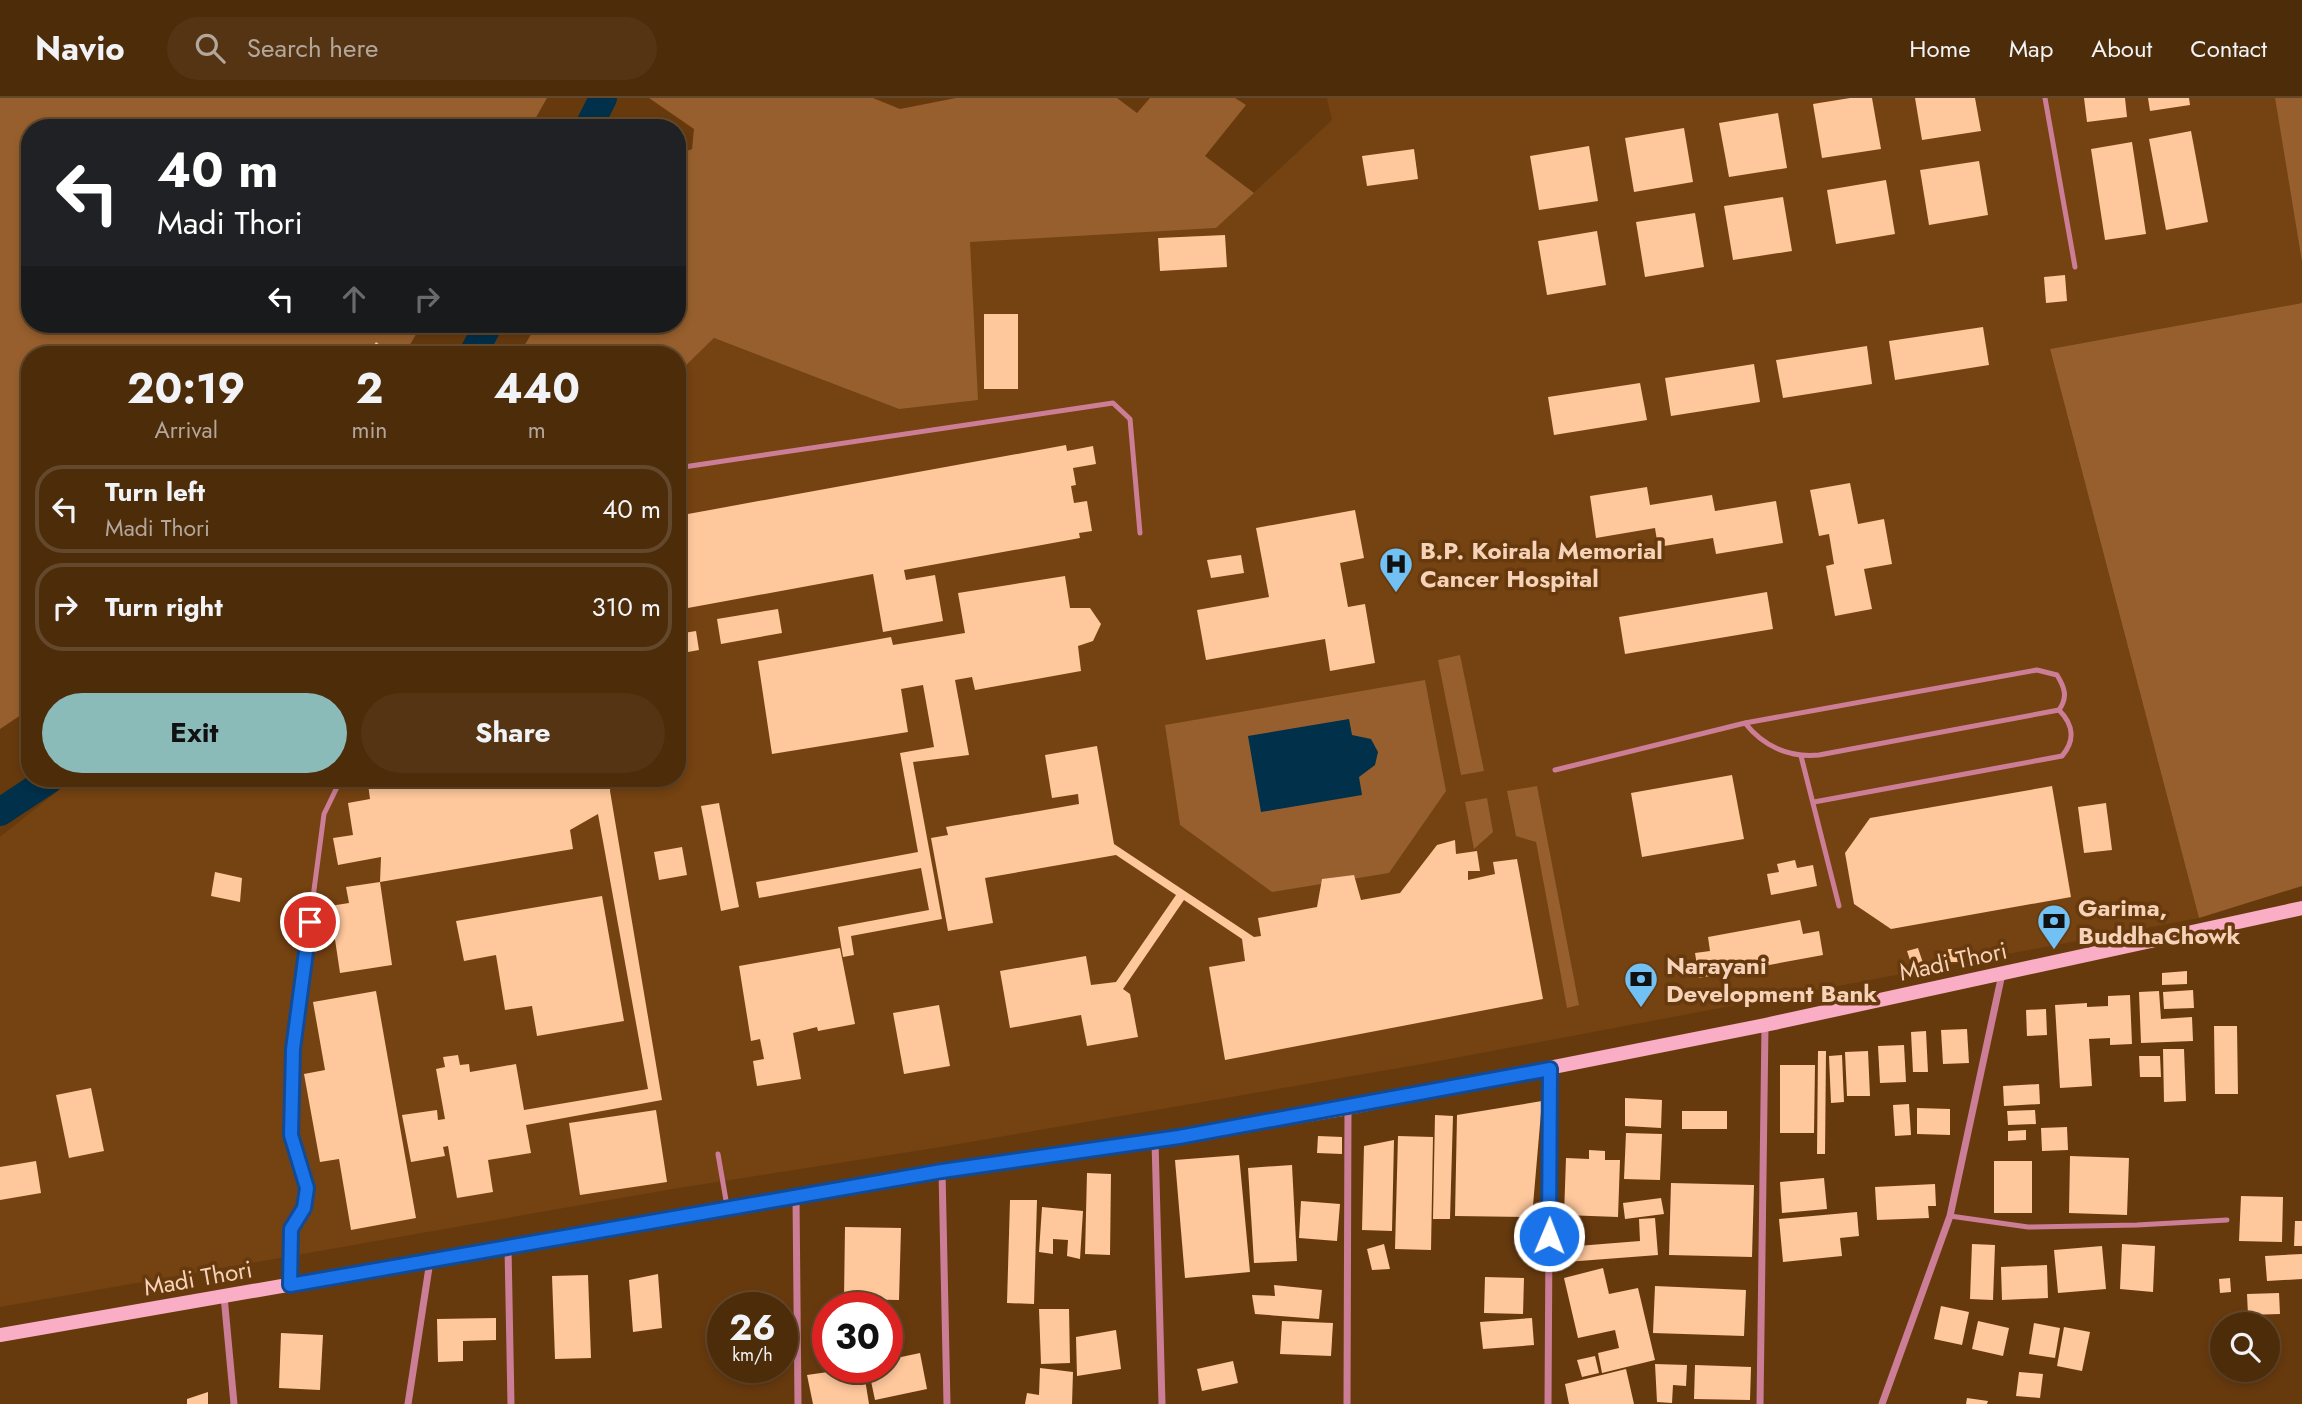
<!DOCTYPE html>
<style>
:root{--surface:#4d2c0a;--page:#543413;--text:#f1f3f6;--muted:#b3a79c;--line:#64482b;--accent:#8bbbb9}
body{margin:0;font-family:Jost,sans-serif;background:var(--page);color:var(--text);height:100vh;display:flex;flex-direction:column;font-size:26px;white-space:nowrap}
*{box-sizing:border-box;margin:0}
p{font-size:23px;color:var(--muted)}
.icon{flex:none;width:38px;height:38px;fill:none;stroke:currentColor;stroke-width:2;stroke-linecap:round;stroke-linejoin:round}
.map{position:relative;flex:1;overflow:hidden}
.panel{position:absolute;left:21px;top:248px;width:665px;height:441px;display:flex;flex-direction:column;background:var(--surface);border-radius:28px;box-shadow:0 4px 10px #0003,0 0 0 2px var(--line)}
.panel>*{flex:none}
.top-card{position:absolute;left:21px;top:21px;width:665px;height:214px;border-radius:28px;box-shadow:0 4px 10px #0003,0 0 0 2px var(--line);background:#202124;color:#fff;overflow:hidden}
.buttons{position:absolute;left:2210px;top:1214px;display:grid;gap:14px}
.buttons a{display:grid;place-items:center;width:70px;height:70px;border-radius:50%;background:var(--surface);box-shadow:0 4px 10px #0003,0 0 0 2px var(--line);font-size:35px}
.speed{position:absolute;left:707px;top:1194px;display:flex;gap:14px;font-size:35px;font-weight:700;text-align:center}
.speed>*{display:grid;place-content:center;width:91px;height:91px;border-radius:50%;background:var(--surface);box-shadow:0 4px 10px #0003,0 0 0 2px var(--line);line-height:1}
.speed small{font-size:18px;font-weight:400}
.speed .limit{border:10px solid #d22;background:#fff;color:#111}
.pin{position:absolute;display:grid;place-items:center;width:60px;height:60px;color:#fff;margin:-30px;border:4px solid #fff;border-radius:50%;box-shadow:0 2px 7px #0007}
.me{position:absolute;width:77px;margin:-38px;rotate:1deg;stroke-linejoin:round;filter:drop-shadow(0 0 5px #0008)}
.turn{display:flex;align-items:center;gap:24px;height:147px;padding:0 21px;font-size:32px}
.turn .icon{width:91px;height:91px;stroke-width:2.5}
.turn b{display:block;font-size:49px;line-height:60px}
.lanes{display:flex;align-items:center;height:66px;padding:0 21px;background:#0003;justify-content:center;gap:35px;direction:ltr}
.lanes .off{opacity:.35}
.eta{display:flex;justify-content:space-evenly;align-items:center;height:119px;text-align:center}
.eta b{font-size:42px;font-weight:700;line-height:49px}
.cta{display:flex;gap:14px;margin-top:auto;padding:14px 21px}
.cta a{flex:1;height:80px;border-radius:42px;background:var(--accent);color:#111;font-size:28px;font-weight:700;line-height:80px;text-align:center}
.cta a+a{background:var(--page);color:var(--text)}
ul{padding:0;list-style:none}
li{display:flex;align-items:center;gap:21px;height:88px;margin:0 14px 10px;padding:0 7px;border:4px solid var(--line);border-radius:28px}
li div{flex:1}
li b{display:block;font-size:26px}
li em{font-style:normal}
header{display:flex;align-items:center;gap:42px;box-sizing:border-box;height:98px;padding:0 35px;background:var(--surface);border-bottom:2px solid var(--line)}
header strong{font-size:33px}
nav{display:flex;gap:38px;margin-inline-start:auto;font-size:24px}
.search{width:490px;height:63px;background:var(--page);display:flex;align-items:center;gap:18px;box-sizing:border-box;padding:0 24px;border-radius:38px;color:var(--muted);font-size:26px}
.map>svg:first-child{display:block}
.built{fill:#754211}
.green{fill:#975f2d}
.water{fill:#00304a}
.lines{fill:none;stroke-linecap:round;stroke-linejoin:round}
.canal{stroke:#00304a;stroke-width:28}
.building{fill:#fec79c}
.service{stroke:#cd7e97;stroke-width:5}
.minor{stroke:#cd7e97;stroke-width:7}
.secondary{stroke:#faaec6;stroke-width:14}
.route-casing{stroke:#114b97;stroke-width:18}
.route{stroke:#1a73e8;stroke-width:12}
.labels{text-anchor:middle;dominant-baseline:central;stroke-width:7;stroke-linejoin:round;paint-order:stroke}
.poi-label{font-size:24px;font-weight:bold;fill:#f6d3b8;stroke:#673a0e;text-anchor:start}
.street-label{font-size:24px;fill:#f6d3b8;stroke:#673a0e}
</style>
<header>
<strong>Navio</strong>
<div class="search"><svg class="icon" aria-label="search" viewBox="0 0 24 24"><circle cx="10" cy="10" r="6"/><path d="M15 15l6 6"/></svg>Search here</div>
<nav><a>Home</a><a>Map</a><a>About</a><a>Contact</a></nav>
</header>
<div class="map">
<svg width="2302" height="1306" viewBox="0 0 2302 1306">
<rect width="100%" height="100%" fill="#673a0e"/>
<!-- built -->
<path class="built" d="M1327,0H2275L2302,164V205L2050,251L2199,820L1428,965L941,1049L672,1091L0,1209V739L73,681H677V276L714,240L899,311L970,143L1216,130L1332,22Z"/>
<!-- green -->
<g class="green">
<path d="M0,0H547L530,30H30V226H422L404,257H30V611L0,631Z"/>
<path d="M649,0H873L900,11L956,0H1117L1137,15L1150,0H1235L1246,7L1205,58L1254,95L1216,130L970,144L978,302L899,311L714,240L677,276V257H519L537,226H677V57L692,51L694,31Z"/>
<path d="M2275,0H2302V164Z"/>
<path d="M2302,205V788L2199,820L2050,251Z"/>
<path d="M1460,557L1484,673L1461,677L1438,562Z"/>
<path d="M1425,582L1446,693L1389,775L1272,794L1180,727L1165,627Z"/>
<path d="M1537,688L1579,907L1567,910L1536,744L1516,738L1507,693Z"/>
<path d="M1487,700L1493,734L1474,751L1465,704Z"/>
</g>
<!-- water -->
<path class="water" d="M1349,621L1352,637L1371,641L1378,654L1375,667L1359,679L1362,697L1261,714L1248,638Z"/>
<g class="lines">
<!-- canal -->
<g class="canal">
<path d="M588,30L603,0"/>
<path d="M472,257L489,226"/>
<path d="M0,714L50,681"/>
</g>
</g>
<!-- building -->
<g class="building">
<path d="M1850,0H1872L1881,51L1822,60L1813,6Z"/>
<path d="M1915,0H1975L1981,33L1922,42Z"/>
<path d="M2084,0H2125L2127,19L2087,24Z"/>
<path d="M2148,0H2189L2190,7L2150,13Z"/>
<path d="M1778,15L1787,70L1729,79L1719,25Z"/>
<path d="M1684,30L1693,84L1634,94L1625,40Z"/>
<path d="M2191,33L2208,124L2166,132L2149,41Z"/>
<path d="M2132,44L2146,136L2105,142L2091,51Z"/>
<path d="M1589,48L1598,103L1539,112L1530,58Z"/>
<path d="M1414,51L1418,81L1367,88L1362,58Z"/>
<path d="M1979,63L1988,117L1929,127L1920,72Z"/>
<path d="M1886,82L1895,136L1836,146L1827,92Z"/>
<path d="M1783,99L1792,153L1733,162L1724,108Z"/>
<path d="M1695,115L1704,169L1645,179L1636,124Z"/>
<path d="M1597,133L1606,187L1547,197L1538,143Z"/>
<path d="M1225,137L1227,169L1160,173L1158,140Z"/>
<path d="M2065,177L2067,203L2046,205L2044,179Z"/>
<rect x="984" y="216" width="34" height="75"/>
<path d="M1983,229L1989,267L1895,282L1889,243Z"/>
<path d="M376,244L394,257H367Z"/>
<path d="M235,247L242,257H219Z"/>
<path d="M1867,248L1872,286L1783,300L1776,262Z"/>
<path d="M1754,266L1760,304L1671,318L1665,280Z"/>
<path d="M1640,285L1647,322L1554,337L1548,299Z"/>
<path d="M1066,347L1067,353L1093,348L1096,366L1073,370L1076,387L1071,388L1074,405L1087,403L1092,433L1079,435L1080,440L904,472L906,482L935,477L943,523L883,534L873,476L677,512V418Z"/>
<path d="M1850,385L1858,426L1884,421L1892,466L1864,471L1872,511L1835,518L1826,468L1834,466L1829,436L1819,438L1810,392Z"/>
<path d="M1647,389L1650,407L1712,397L1715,413L1776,403L1783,445L1716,456L1713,440L1658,449L1655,430L1596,440L1590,398Z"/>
<path d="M1355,412L1364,460L1340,465L1348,509L1365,506L1375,565L1330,573L1325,541L1206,562L1197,512L1269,499L1256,430Z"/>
<path d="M1241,457L1244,475L1211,480L1207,462Z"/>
<path d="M1065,478L1070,510H1090L1101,526L1093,543L1078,548L1081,573L975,592L972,579L955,582L969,657L913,664L942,821L851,838L854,857L843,859L838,829L929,812L921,770L759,800L756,784L918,754L900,655L934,649L923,587L901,591L908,634L772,656L758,563L891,539L893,547L965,535L958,495Z"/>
<path d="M1767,494L1773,531L1625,556L1619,519Z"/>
<path d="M778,511L782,535L721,546L717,521Z"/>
<path d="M696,533L699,552L677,556V536Z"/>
<path d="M1097,648L1114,746L1254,839L1261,838L1258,820L1317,809L1322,781L1354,777L1361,802L1400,795L1437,747L1455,742L1456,756L1477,753L1480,773H1468V782L1495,776L1493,764L1517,761L1543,901L1225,962L1209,869L1245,863L1242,841L1184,802L1123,891L1130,896L1138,939L1087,948L1081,917L1010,930L1000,873L1086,858L1091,887L1116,884L1176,797L1116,757L985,780L993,825L948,833L931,740L948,737L946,729L1079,706L1078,696L1052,700L1045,657Z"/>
<path d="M1732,677L1744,741L1642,759L1631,695Z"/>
<path d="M396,681H611L610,693L662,1002L526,1027L531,1055L488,1062L493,1094L457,1100L448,1048L443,1049L445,1058L411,1064L402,1017L437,1012L438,1022L445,1021L436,971L445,969L443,959L458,957L460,967L469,966L470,974L516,966L524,1012L648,991L598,716L570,732L573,751L380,784L381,759L338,767L333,740L353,737L348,705L370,701L368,686Z"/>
<path d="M2052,688L2071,799L1891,831L1854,806L1845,755L1870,720Z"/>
<path d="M719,705L739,809L721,813L701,708Z"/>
<path d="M2106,705L2112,752L2084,755L2078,709Z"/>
<path d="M682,749L687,777L659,782L654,754Z"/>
<path d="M1795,762L1797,770L1813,767L1817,788L1771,797L1767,776L1779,774L1777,766Z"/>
<path d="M215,774L242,780L240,804L211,798Z"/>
<path d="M380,784L392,867L340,875L330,808L349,805L346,789Z"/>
<path d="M602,798L624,923L537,938L532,908L505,912L496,857L464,863L456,823Z"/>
<path d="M1800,822L1803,836L1819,833L1823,857L1699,880L1695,855L1710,853L1708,839Z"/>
<path d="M840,850L855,926L818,933L817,929L793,935L801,981L757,988L753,963L764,961L760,941L751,943L739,868Z"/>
<path d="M1918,850L1924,868L1913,871L1907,853Z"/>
<path d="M1948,851H1959V864H1949Z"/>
<path d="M2187,873V886L2162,887V875Z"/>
<path d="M2193,892L2194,910L2164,911L2163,894Z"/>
<path d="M376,893L416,1120L351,1132L339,1061L320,1064L304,976L325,972L313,904Z"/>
<path d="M2159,893L2161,921L2192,919L2193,943L2141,945L2139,894Z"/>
<path d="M2130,897L2132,946L2110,947V940L2089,941L2092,988L2060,990L2055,907L2087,905V909L2108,908V898Z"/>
<path d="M939,907L950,968L904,976L893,915Z"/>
<path d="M2046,911L2047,937L2027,938L2026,912Z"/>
<path d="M2214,928H2237L2238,996H2215Z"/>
<path d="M1967,931L1969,965L1943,966L1941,932Z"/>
<path d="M1926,933L1928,974H1913L1911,934Z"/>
<path d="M1904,947L1906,984L1880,985L1878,948Z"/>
<path d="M2163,951H2184L2186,1003L2164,1004Z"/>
<path d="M1818,953H1826L1825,1056H1817Z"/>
<path d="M1868,953L1870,998H1847L1845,954Z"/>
<path d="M1842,957L1844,1004L1831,1005L1829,958Z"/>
<path d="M2139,958H2160L2161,979H2140Z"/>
<path d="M1780,967H1815L1814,1035H1780Z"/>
<path d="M2039,986L2040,1006L2004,1008L2003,988Z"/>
<path d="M91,990L104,1053L69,1060L56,997Z"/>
<path d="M1625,1000L1662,1002L1661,1030L1625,1028Z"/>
<path d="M1542,1003L1532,1119L1455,1118L1457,1017Z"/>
<path d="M1909,1006L1911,1037L1895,1038L1893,1007Z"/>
<path d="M1917,1010L1950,1011V1037L1917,1036Z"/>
<path d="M656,1012L667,1084L580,1097L569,1025Z"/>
<path d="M2035,1012L2036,1026L2008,1027L2007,1013Z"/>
<rect x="1682" y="1013" width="45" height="18"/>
<path d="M1435,1017L1453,1018L1450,1121H1433Z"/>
<path d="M2067,1029L2068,1052L2042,1053L2041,1030Z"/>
<path d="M2026,1032V1042L2008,1043V1033Z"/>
<path d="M1626,1035L1662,1036L1660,1082L1624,1081Z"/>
<path d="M1318,1038L1342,1039V1056L1317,1055Z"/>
<path d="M1398,1038L1433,1039L1431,1152L1395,1151Z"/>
<path d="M1394,1042L1392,1133L1362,1132L1364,1048Z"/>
<path d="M1589,1052L1605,1053V1062H1620L1618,1119L1564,1117L1566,1060L1589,1061Z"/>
<path d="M1239,1057L1250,1174L1185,1180L1175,1062Z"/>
<path d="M2070,1058L2129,1060L2127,1117L2069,1115Z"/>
<path d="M36,1063L41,1095L0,1102V1069Z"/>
<rect x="1994" y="1063" width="38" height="52"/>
<path d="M1292,1067L1297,1163L1254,1165L1248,1070Z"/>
<path d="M1087,1075L1111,1076L1110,1157L1085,1156Z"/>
<path d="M1824,1080L1827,1111L1782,1115L1780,1084Z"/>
<path d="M1671,1085L1754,1087L1752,1159L1669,1157Z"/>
<path d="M1935,1086L1936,1108H1928L1929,1120L1877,1122L1875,1089Z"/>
<path d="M2241,1098L2283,1099L2282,1144L2239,1143Z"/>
<path d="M1661,1100L1664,1116L1625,1121L1623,1105Z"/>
<path d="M1010,1102H1037L1034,1206L1007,1205Z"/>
<path d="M1301,1103L1340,1106L1337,1143L1299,1140Z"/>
<path d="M1042,1109L1083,1113L1080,1161L1067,1158L1068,1142L1053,1141V1156L1039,1154Z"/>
<path d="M1857,1114L1859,1138L1840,1140L1842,1158L1783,1164L1779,1121Z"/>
<path d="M1655,1120L1658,1157L1566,1164L1565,1149L1640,1143L1639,1121Z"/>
<path d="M2295,1123H2302V1148H2294Z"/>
<path d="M845,1129L901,1130L899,1202L844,1201Z"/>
<path d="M1384,1146L1390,1171L1372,1172L1367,1151Z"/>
<path d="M1972,1146L1995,1147L1993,1202L1970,1201Z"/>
<path d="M2122,1146L2155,1148L2153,1194L2120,1191Z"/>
<path d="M2102,1148L2106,1191L2058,1195L2054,1152Z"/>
<path d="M2302,1156V1181L2267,1183L2265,1158Z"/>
<path d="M2047,1167L2048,1200L2002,1202L2001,1169Z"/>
<path d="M1603,1170L1609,1196L1638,1190L1655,1262L1602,1275L1598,1255L1619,1250L1615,1232L1578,1240L1564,1180Z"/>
<path d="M658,1176L662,1230L633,1234L629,1182Z"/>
<path d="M588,1177L591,1260L555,1261L552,1178Z"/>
<path d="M1485,1179L1524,1180L1523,1216L1484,1215Z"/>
<path d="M2230,1180L2231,1194L2220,1195L2219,1181Z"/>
<path d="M1274,1187L1322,1192L1319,1221L1255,1216L1252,1197L1275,1198Z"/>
<path d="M1655,1188L1746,1192L1744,1238L1653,1235Z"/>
<path d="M2279,1195L2280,1216L2248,1217L2247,1196Z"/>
<path d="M1941,1208L1969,1214L1962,1247L1934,1241Z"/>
<path d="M1039,1211H1069L1070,1265L1041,1266Z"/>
<path d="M496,1220V1242L463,1243V1263L438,1264L437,1221Z"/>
<path d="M1532,1220L1534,1247L1483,1251L1480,1224Z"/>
<path d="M1282,1223L1333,1225L1331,1258L1280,1256Z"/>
<path d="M1978,1223L2009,1230L2003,1258L1972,1251Z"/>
<path d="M2034,1225L2060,1230L2055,1260L2029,1256Z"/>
<path d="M2064,1229L2090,1234L2082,1273L2057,1268Z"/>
<path d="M1116,1232L1121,1271L1077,1278L1076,1239Z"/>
<path d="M281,1235L323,1237L320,1292L279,1290Z"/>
<path d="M920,1255L927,1291L875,1302L868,1269H887V1262Z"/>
<path d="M1595,1258L1599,1275L1582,1279L1577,1262Z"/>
<path d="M1233,1263L1238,1285L1202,1293L1197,1271Z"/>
<path d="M1655,1266L1687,1267L1686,1288L1673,1287L1672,1305L1657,1304Z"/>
<path d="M1695,1267L1751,1269L1750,1302L1694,1301Z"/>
<path d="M863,1269L869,1306H813L807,1277Z"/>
<path d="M1040,1270L1073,1274L1072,1306H1025L1027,1295L1039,1297Z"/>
<path d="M1626,1271L1634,1306H1569L1565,1286Z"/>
<path d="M2019,1274L2043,1276L2040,1300L2016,1298Z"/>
<path d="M208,1294V1306H187V1301Z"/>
<path d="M1967,1300L1988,1303L1987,1306H1966Z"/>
</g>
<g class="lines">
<!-- service -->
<g class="service">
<path d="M2045,0L2075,169"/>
<path d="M677,370L1113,305L1130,321L1140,435"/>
<path d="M1801,658L1839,808"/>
<path d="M1555,672L1745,625L2037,572L2057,577C2065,590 2068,599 2059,612L1819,657C1789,660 1763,648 1745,625"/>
<path d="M1814,704L2062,658C2075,643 2074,627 2059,612"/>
<path d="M718,1056L727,1108"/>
<path d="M1950,1118L2028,1129L2137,1127L2227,1122"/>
<path d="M290,1184L291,1131L304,1110L307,1090L291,1037L293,951L324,716L341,681"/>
</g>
<!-- minor -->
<g class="minor">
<path d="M1155,1043L1162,1306"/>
<path d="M942,1073L947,1306"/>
<path d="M796,1099L798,1306"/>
<path d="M508,1149L511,1306"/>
<path d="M224,1198L234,1306"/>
<path d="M408,1306L430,1163"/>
<path d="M1347,1306L1348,1010"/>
<path d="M1548,1306L1550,971"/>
<path d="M1760,1306L1765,927"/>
<path d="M1882,1306L1950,1118L2002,876"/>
</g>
<!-- secondary -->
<path class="secondary" d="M0,1237L942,1073L1155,1043L1348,1010L1765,927L2302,810"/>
</g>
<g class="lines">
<!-- route casing -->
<g class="route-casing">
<path id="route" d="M310,824L293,951L291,1037L307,1090L304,1110L291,1131L290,1187L942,1073L1179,1039L1550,971L1549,1138"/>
</g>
<!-- route -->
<use href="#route" class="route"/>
</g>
<!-- icons -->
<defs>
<g id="hospital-pin" transform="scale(1.75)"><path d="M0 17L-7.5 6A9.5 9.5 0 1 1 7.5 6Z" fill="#72c1f5" stroke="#673a0e"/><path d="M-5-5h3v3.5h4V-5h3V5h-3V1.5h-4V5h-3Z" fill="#111"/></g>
<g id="bank-pin" transform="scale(1.75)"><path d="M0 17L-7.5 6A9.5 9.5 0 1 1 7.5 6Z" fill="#72c1f5" stroke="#673a0e"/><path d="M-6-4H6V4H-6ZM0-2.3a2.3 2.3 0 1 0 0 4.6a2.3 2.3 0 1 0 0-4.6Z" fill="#111"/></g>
</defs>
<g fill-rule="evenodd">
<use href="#hospital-pin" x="1396" y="466"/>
<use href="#bank-pin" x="2054" y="823"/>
<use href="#bank-pin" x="1641" y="881"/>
</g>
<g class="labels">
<!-- poi labels -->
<g class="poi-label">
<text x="1420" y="452">B.P. Koirala Memorial<tspan x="1420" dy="28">Cancer Hospital</tspan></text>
<text x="2078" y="809">Garima,<tspan x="2078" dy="28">BuddhaChowk</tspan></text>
<text x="1666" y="867">Narayani<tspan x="1666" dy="28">Development Bank</tspan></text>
</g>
<!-- street labels -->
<g class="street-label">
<text transform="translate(1953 863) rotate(-12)">Madi Thori</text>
<text transform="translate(198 1180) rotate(-10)">Madi Thori</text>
</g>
</g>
</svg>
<div class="buttons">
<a><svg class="icon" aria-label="search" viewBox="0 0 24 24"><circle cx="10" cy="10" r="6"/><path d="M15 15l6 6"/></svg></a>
</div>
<div class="speed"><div>26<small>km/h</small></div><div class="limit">30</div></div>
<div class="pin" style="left:310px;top:824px;background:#d93025"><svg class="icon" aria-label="arrive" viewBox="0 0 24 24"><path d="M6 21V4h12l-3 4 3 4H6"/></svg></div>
<svg class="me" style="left:1549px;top:1138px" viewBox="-20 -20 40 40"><circle r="17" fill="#1a73e8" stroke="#fff" stroke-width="3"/><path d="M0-11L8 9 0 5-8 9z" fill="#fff"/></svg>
<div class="top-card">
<div class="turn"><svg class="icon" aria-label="left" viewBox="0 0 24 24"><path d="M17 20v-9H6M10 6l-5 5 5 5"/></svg><div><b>40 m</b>Madi Thori</div></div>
<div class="lanes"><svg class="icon" aria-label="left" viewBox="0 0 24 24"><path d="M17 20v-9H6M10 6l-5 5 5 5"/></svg><svg class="icon off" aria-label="ahead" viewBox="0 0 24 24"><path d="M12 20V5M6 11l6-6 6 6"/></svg><svg class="icon off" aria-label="right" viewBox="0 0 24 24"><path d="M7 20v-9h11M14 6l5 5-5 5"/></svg></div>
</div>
<section class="panel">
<div class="eta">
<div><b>20:19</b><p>Arrival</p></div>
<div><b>2</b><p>min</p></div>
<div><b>440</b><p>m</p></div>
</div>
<ul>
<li><svg class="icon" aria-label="left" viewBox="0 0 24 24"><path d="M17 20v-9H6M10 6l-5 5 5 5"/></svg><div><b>Turn left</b><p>Madi Thori</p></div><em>40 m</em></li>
<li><svg class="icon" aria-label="right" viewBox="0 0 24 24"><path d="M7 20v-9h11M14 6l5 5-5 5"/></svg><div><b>Turn right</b></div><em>310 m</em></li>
</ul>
<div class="cta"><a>Exit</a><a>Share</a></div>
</section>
</div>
